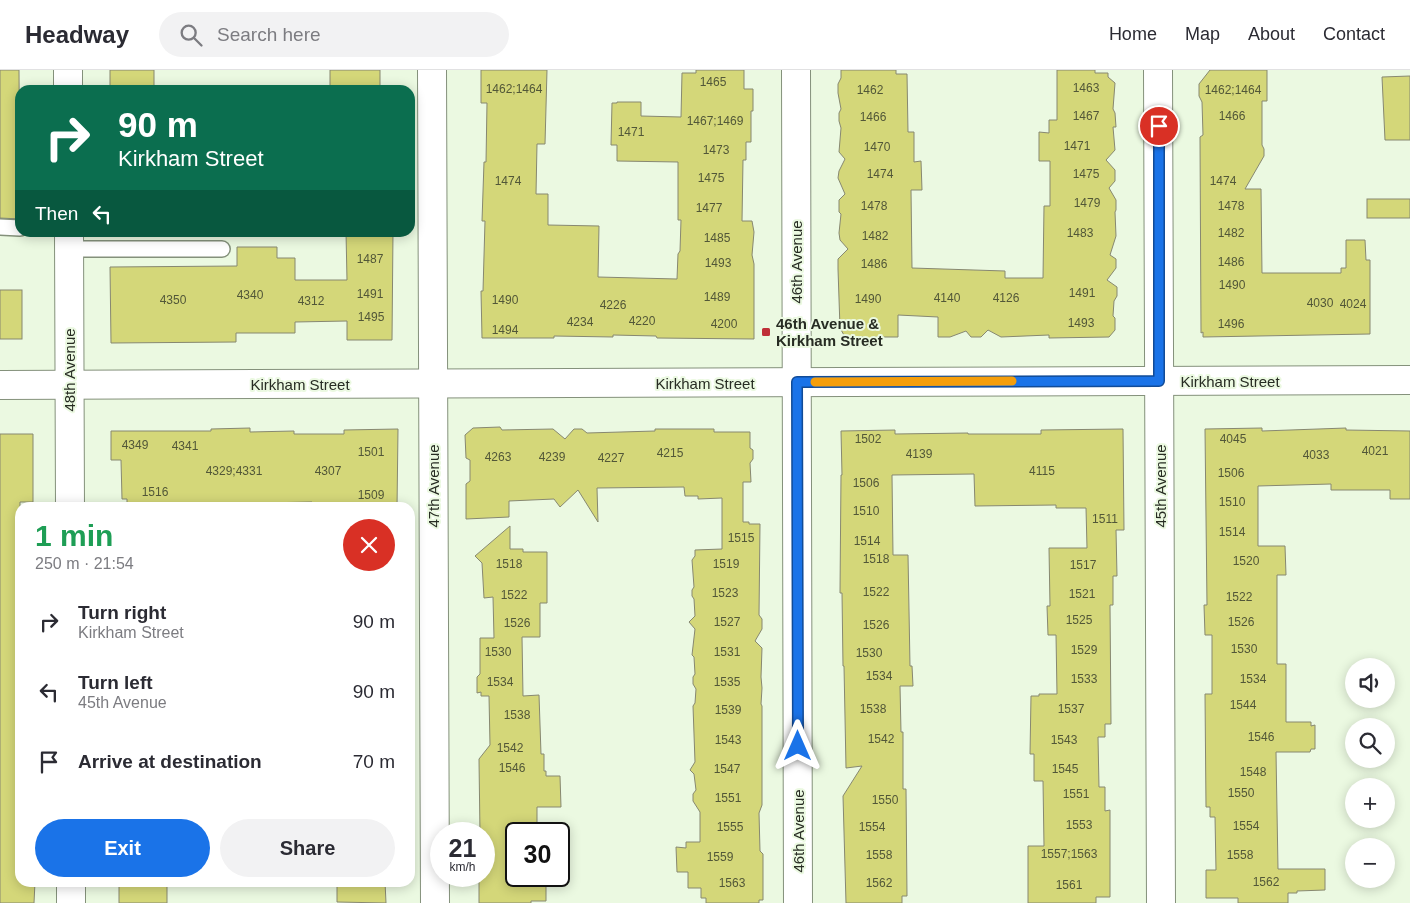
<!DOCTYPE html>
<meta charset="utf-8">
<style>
:root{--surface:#fff;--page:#f2f2f3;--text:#2b2b33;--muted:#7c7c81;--line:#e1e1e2;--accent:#1a73e8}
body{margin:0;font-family:Helvetica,sans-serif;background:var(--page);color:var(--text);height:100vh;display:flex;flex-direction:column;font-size:19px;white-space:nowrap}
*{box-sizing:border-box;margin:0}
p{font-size:16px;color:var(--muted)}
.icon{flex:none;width:28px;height:28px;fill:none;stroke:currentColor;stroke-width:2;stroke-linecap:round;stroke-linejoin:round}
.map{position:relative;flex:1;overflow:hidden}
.side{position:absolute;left:15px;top:432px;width:400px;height:385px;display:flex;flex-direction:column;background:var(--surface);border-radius:15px;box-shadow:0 2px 12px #0003}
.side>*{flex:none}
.guide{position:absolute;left:15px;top:15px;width:400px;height:152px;border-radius:15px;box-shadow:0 2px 12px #0003;background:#0b6e4f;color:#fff;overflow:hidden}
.tools{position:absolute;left:1345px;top:588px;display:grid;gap:10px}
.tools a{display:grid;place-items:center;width:50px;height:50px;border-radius:50%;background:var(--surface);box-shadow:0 2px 12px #0003;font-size:25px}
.speed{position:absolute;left:430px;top:752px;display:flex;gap:10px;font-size:25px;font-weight:700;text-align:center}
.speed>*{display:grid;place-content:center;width:65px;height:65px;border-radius:50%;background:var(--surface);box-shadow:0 2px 12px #0003;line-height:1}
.speed small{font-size:12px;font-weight:400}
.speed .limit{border:2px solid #111;border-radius:8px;background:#fff;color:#111}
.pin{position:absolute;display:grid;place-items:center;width:42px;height:42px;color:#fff;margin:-21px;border:2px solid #fff;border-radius:50%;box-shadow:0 1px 5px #0007}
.me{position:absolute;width:55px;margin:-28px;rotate:0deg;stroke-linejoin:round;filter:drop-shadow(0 0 4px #0008)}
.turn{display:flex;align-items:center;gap:18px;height:105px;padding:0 20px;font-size:22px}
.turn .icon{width:65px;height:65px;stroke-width:2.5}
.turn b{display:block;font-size:35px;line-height:42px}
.then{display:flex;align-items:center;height:48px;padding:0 20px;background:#0003;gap:10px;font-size:19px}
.round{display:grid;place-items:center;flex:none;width:52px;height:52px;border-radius:26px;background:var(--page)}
.head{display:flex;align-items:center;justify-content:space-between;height:85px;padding:0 20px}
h1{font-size:30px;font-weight:600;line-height:38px;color:#1e9e55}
.primary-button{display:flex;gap:10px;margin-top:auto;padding:10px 20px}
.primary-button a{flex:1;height:58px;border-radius:30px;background:var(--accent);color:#fff;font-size:20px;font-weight:600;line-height:58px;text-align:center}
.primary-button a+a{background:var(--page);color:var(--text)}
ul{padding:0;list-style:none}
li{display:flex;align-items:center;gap:15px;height:70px;padding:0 20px}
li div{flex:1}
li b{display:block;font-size:19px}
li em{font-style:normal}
header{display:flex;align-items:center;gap:30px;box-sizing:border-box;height:70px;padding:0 25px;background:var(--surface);border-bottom:1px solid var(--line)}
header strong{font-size:24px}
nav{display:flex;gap:28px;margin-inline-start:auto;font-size:18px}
.search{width:350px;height:45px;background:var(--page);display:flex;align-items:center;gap:12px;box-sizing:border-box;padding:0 18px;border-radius:28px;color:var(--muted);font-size:19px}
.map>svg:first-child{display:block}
.building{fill:#d4d779;stroke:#878871}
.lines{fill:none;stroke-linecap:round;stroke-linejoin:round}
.lane-casing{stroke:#84917b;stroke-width:18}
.street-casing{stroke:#84917b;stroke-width:30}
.lane{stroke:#fff;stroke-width:15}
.street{stroke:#fff;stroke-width:28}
.route-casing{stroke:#114b97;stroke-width:12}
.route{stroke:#1a73e8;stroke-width:9}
.slow{stroke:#f59e0b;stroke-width:9}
.poi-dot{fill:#bf2f37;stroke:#ebf9e1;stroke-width:2}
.labels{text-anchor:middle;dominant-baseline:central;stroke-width:4;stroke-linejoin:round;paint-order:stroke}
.number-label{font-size:12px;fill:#525738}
.street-label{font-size:15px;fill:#272c23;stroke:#ebf9e1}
.poi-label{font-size:15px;font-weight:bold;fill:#272c23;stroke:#ebf9e1;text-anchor:start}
</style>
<header>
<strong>Headway</strong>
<div class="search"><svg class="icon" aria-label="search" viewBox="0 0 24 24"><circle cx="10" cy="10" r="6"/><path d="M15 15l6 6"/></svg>Search here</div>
<nav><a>Home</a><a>Map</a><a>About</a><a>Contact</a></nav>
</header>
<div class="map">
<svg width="1410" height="833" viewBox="0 0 1410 833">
<rect width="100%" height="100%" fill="#ebf9e1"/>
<!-- building -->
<g class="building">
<path d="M0,0H19L20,149L0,148Z"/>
<rect x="110" y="0" width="44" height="20"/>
<rect x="330" y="0" width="50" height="20"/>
<path d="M481,0H547L545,74H537L536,124H548V155L599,156L598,207L677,209L678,184L680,181L681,150H678V92L617,91V75H611L612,33H617V32H641V46L681,47L682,3H696V0H744V19H753V41H751V72H746V90H743L742,151H752L754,162L752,185L754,194V269L657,268L656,266L613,265V267L554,266V268H482L481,221H483L485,151H482L484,92H486L487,33H481Z"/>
<path d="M841,0H896V4H907L908,62H914V92L921,91L922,120H911L912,198L1005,201V208H1043L1044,136H1050V91H1039V62L1049,63V50H1057V0H1095V3H1108V7L1115,13L1113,39L1115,43L1116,57H1113L1115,80L1106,90L1115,100V111L1109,118L1116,130V140L1115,142L1116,166L1110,185L1116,189V198L1107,210L1117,217V226L1114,231L1113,246L1115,248V260L1109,267L1049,268V265L1001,267L988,260L981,267H971L966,261L950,267H938V247L898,245V267H875L869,277L863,267H845L840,258L838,199V189L848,179L840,170L839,163L841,144L839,142V130L845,124L838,108L839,101L845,89L839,82L841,58L839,51V43L841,39L838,23V14L841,8Z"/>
<path d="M1210,0H1267V31H1262V75L1264,79V86L1245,119H1261L1262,203H1341V198H1346V170H1365L1366,190H1370V264L1203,267V262L1201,263L1200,67L1203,65L1202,32L1199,26V14Z"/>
<path d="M1410,6V70H1385L1382,7Z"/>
<rect x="1367" y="129" width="43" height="19"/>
<path d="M346,162H393L392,270H347V251L295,252V263H236V272L111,273L110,197L237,196V177H277V188H295V210H347Z"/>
<rect x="0" y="220" width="22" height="49"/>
<path d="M500,357L502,360L553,359L565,369L574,359H582L587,363L655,361V359H714V362H750V378L753,380V389L750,393L751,412H743V452H749V454H760L759,545L762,549V559L755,571L762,578L761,607L762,618L761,634L762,636V735L759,743L760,781L763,784V830H759V833H706V828H701V818H688V802H677L676,777L686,778V772H700V742L693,731V724L696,720L694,704L690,700L695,692L693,636L695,633L696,619L693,614V607L695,604L694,587L692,585L695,559L689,552L695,546L694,529L692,526V520L694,517L692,490L695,486V480L722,479V428L698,429V426H685L684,417L597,418L598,452L578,420L560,437L554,429L509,431V447L466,449V414L470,411V390L466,388L465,365L473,358Z"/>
<path d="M250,358V362L294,361V364H344V360L398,359L397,438H324L323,434H312V432L261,433L262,438H127V429H122L121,390H111V361H211V359Z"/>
<path d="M1262,358V361L1346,358V360L1410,361V429H1390V420H1331V414L1258,416V476H1285L1286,505H1277V594H1286V652H1311V656L1315,655V679H1311L1310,682H1276L1278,799H1325V820L1297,821V823H1288V833H1238V828H1206V800H1216L1215,747H1210V737H1206L1205,624H1212V565H1205L1204,535H1207L1205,359Z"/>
<path d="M1123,359L1124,460H1116L1117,506H1113V535H1110L1111,654H1105V667H1098L1099,717H1105V741L1110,740V827H1096V833H1028V776H1044L1043,711H1034V684H1030L1031,626H1039V624H1057L1056,565H1048L1047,536H1050L1049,478H1087L1086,438H1056V435L975,436L974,404L892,405L893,485H908L910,596H912L913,616H900L901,662H903V719H906L907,826H902V833H846L843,726L862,696L846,698L844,596H843L842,523H840L841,405H842L841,361L895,360V364L968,363V364H1041V360Z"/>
<path d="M0,364H33V432H20V812H35L34,833H0Z"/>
<path d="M510,456V479H523V482H547V533H540V567H522L523,626L539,625L541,684H544V701H546V706H560L561,737H537V764H516V806H546V831H531V833H479V806H484V764H480L479,689L490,675L489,626H481V622L477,623V607L480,604V568H494L493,527L484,528L482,493L475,486Z"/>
<rect x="119" y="812" width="48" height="21"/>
<path d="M337,812H385L386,833L337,832Z"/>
</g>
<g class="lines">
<!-- lane casing -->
<g class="lane-casing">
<g id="lane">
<path d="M0,157L20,158"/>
<path d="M69,179H222"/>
</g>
</g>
<!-- street casing -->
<g class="street-casing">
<g id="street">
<path d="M68,0V20"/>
<path d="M432,0L435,833"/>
<path d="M796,0L798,833"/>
<path d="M1158,0L1161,833"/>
<path d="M69,162L70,438"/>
<path d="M0,315L1410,310"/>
<path d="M71,812V833"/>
</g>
</g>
<!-- lane -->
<use href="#lane" class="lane"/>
<!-- street -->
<use href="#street" class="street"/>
</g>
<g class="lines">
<!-- route casing -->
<g class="route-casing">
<path id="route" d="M798,676L797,312L1159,311V56"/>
</g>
<!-- route -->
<use href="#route" class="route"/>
<!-- slow -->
<path class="slow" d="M815,312L1012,311"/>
</g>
<!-- markers -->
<rect class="poi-dot" x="761" y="257" width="10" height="10" rx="2.5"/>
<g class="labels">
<!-- number labels -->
<g class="number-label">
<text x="713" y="12">1465</text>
<text x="1086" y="18">1463</text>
<text x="514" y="19">1462;1464</text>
<text x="870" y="20">1462</text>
<text x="1233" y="20">1462;1464</text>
<text x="1086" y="46">1467</text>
<text x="1232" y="46">1466</text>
<text x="873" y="47">1466</text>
<text x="715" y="51">1467;1469</text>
<text x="631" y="62">1471</text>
<text x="1077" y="76">1471</text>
<text x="877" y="77">1470</text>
<text x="716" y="80">1473</text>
<text x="880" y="104">1474</text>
<text x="1086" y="104">1475</text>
<text x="711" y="108">1475</text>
<text x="508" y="111">1474</text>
<text x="1223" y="111">1474</text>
<text x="1087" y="133">1479</text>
<text x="874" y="136">1478</text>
<text x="1231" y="136">1478</text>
<text x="709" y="138">1477</text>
<text x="1080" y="163">1483</text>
<text x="1231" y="163">1482</text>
<text x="875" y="166">1482</text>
<text x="717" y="168">1485</text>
<text x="370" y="189">1487</text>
<text x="1231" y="192">1486</text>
<text x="718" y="193">1493</text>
<text x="874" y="194">1486</text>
<text x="1232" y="215">1490</text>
<text x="1082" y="223">1491</text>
<text x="370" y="224">1491</text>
<text x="250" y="225">4340</text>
<text x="717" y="227">1489</text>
<text x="947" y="228">4140</text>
<text x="1006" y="228">4126</text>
<text x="868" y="229">1490</text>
<text x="173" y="230">4350</text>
<text x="505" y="230">1490</text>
<text x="311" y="231">4312</text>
<text x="1320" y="233">4030</text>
<text x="1353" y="234">4024</text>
<text x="613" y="235">4226</text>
<text x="371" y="247">1495</text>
<text x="642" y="251">4220</text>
<text x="580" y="252">4234</text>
<text x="1081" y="253">1493</text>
<text x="724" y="254">4200</text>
<text x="1231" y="254">1496</text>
<text x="505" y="260">1494</text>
<text x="868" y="369">1502</text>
<text x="1233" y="369">4045</text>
<text x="135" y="375">4349</text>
<text x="185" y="376">4341</text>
<text x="1375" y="381">4021</text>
<text x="371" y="382">1501</text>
<text x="670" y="383">4215</text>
<text x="919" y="384">4139</text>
<text x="1316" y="385">4033</text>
<text x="498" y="387">4263</text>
<text x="552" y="387">4239</text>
<text x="611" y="388">4227</text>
<text x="234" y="401">4329;4331</text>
<text x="328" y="401">4307</text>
<text x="1042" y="401">4115</text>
<text x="1231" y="403">1506</text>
<text x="866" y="413">1506</text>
<text x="155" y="422">1516</text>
<text x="371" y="425">1509</text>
<text x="1232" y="432">1510</text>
<text x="866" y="441">1510</text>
<text x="1105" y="449">1511</text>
<text x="1232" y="462">1514</text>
<text x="741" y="468">1515</text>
<text x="867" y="471">1514</text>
<text x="876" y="489">1518</text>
<text x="1246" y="491">1520</text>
<text x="509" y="494">1518</text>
<text x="726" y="494">1519</text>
<text x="1083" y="495">1517</text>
<text x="876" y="522">1522</text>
<text x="725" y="523">1523</text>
<text x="1082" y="524">1521</text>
<text x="514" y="525">1522</text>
<text x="1239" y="527">1522</text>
<text x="1079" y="550">1525</text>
<text x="727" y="552">1527</text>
<text x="1241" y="552">1526</text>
<text x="517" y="553">1526</text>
<text x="876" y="555">1526</text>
<text x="1244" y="579">1530</text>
<text x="1084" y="580">1529</text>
<text x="498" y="582">1530</text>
<text x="727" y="582">1531</text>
<text x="869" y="583">1530</text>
<text x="879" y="606">1534</text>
<text x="1084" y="609">1533</text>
<text x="1253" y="609">1534</text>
<text x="500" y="612">1534</text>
<text x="727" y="612">1535</text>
<text x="1243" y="635">1544</text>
<text x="873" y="639">1538</text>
<text x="1071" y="639">1537</text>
<text x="728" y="640">1539</text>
<text x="517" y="645">1538</text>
<text x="1261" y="667">1546</text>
<text x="881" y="669">1542</text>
<text x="728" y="670">1543</text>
<text x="1064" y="670">1543</text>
<text x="510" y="678">1542</text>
<text x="512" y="698">1546</text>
<text x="727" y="699">1547</text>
<text x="1065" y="699">1545</text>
<text x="1253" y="702">1548</text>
<text x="1241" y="723">1550</text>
<text x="1076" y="724">1551</text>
<text x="728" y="728">1551</text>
<text x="885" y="730">1550</text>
<text x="1079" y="755">1553</text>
<text x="1246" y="756">1554</text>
<text x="730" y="757">1555</text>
<text x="872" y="757">1554</text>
<text x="1069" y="784">1557;1563</text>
<text x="879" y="785">1558</text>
<text x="1240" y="785">1558</text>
<text x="720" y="787">1559</text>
<text x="1266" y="812">1562</text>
<text x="732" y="813">1563</text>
<text x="879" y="813">1562</text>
<text x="1069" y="815">1561</text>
</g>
<!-- street labels -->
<g class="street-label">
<text transform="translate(796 192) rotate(-90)">46th Avenue</text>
<text transform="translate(69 300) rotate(-90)">48th Avenue</text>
<text x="1230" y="311">Kirkham Street</text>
<text x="705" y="313">Kirkham Street</text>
<text x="300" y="314">Kirkham Street</text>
<text transform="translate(433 416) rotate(-90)">47th Avenue</text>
<text transform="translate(1160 416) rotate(-90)">45th Avenue</text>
<text transform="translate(798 761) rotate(-90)">46th Avenue</text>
</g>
<!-- poi labels -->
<g class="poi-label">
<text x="776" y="253">46th Avenue &amp;<tspan x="776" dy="17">Kirkham Street</tspan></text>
</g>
</g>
</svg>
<div class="tools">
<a><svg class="icon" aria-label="sound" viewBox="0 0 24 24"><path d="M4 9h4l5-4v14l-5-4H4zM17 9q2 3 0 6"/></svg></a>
<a><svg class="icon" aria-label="search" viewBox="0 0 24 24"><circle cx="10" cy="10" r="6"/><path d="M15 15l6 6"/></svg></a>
<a>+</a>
<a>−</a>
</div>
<div class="speed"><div>21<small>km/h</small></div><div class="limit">30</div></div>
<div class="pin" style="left:1159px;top:56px;background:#d93025"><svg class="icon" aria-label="arrive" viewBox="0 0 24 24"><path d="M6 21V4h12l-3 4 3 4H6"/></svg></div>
<svg class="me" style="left:798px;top:676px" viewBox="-20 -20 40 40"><path d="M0-17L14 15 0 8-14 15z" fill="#1a73e8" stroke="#fff" stroke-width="4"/></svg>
<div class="guide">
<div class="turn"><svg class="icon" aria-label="right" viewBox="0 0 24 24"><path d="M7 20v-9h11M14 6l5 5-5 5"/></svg><div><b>90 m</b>Kirkham Street</div></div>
<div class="then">Then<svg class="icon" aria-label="left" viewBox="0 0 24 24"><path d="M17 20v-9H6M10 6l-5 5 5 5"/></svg></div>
</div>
<section class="side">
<div class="head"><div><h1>1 min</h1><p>250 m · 21:54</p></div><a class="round" style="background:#d93025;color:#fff"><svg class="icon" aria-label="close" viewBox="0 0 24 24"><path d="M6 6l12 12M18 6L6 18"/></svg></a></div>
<ul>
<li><svg class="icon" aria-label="right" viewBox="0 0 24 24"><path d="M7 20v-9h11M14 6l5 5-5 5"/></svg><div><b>Turn right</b><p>Kirkham Street</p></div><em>90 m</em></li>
<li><svg class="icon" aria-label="left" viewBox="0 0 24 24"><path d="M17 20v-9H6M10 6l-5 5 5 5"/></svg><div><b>Turn left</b><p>45th Avenue</p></div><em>90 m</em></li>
<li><svg class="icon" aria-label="arrive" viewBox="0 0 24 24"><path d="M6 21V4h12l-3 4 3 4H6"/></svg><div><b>Arrive at destination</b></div><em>70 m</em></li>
</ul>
<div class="primary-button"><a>Exit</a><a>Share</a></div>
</section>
</div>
